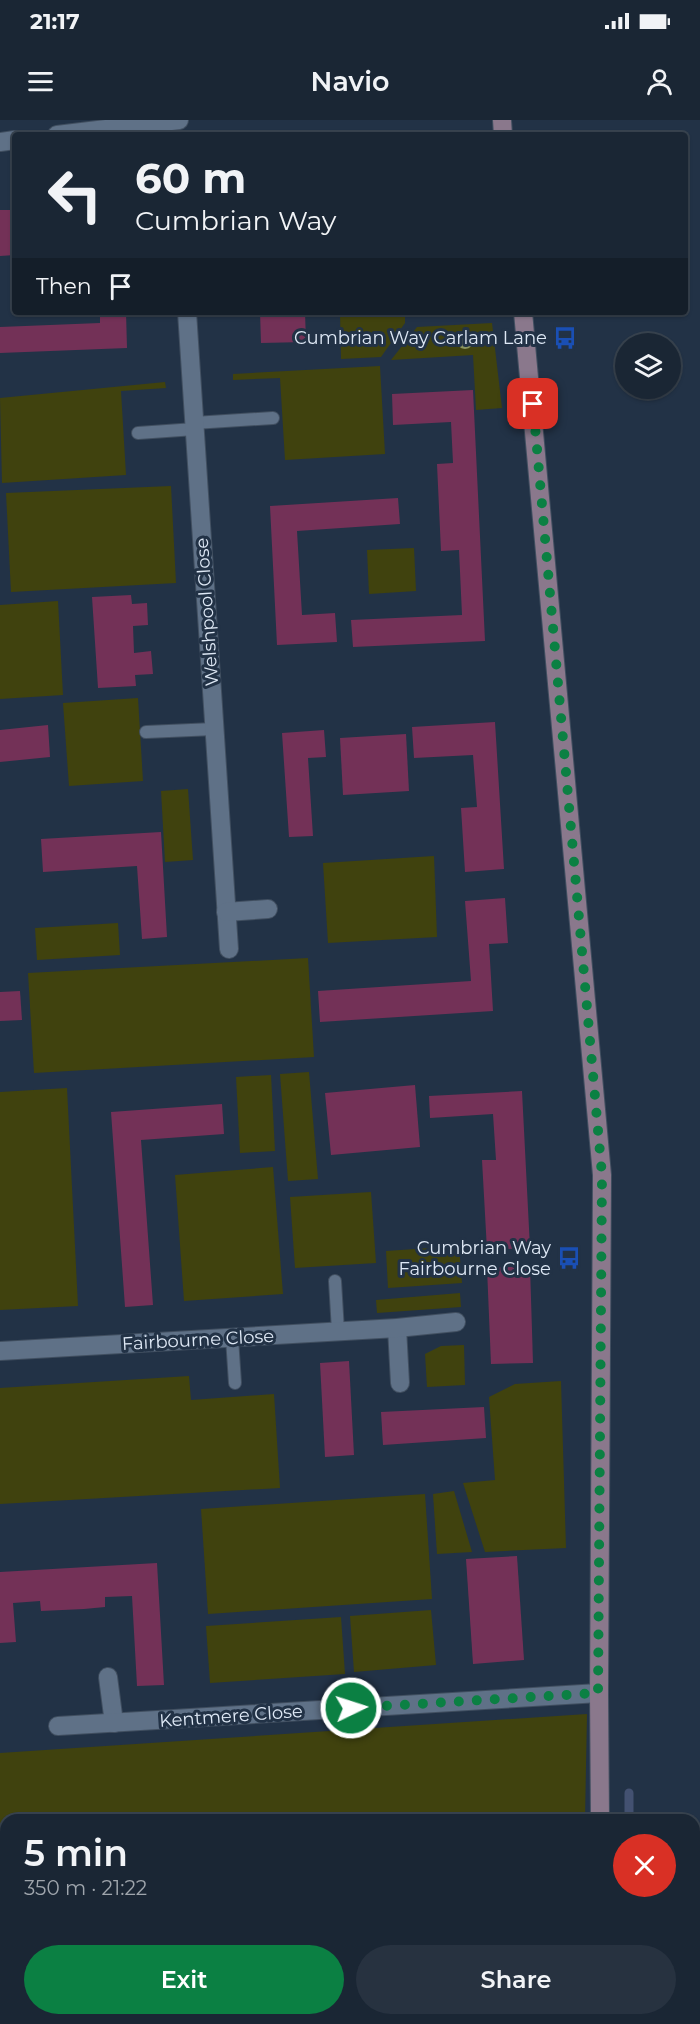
<!DOCTYPE html>
<meta charset="utf-8">
<style>
:root{--surface:#1a2634;--page:#273240;--text:#f1f3f6;--muted:#9fa5ac;--line:#38434f;--accent:#0b8043}
body{margin:0;font-family:Montserrat,sans-serif;background:var(--page);color:var(--text);height:100vh;display:flex;flex-direction:column;font-size:22px;white-space:nowrap}
*{box-sizing:border-box;margin:0}
p{font-size:20px;color:var(--muted)}
.icon{flex:none;width:33px;height:33px;fill:none;stroke:currentColor;stroke-width:2;stroke-linecap:round;stroke-linejoin:round}
.map{position:relative;flex:1;overflow:hidden}
.panel{position:absolute;left:0px;top:1694px;width:700px;height:212px;display:flex;flex-direction:column;background:var(--surface);border-radius:18px 18px 0 0;box-shadow:0 2px 4px #0004,0 0 0 2px var(--line)}
.panel>*{flex:none}
.top-card{position:absolute;left:12px;top:12px;width:676px;height:183px;border-radius:6px;box-shadow:0 2px 4px #0004,0 0 0 2px var(--line);background:#1a2634;color:var(--text);overflow:hidden}
.controls{position:absolute;left:615px;top:213px;display:grid;gap:12px}
.controls a{display:grid;place-items:center;width:66px;height:66px;border-radius:50%;background:var(--surface);box-shadow:0 2px 4px #0004,0 0 0 2px var(--line);font-size:30px}
.pin{position:absolute;display:grid;place-items:center;width:51px;height:51px;color:#fff;margin:-26px;border-radius:12px;box-shadow:0 3px 9px #0006}
.me{position:absolute;width:66px;margin:-33px;rotate:86deg;stroke-linejoin:round;filter:drop-shadow(0 0 4px #0008)}
.turn{display:flex;align-items:center;gap:21px;height:126px;padding:0 24px;font-size:27px}
.turn .icon{width:78px;height:78px;stroke-width:2.5}
.turn b{display:block;font-size:42px;line-height:51px}
.then{display:flex;align-items:center;height:57px;padding:0 24px;background:#0003;gap:12px;font-size:22px}
.round{display:grid;place-items:center;flex:none;width:63px;height:63px;border-radius:32px;background:var(--page)}
.summary{display:flex;align-items:center;justify-content:space-between;height:102px;padding:0 24px}
h1{font-size:36px;font-weight:600;line-height:45px}
.primary-button{display:flex;gap:12px;margin-top:auto;padding:12px 24px}
.primary-button a{flex:1;height:69px;border-radius:36px;background:var(--accent);color:#fff;font-size:24px;font-weight:600;line-height:69px;text-align:center}
.primary-button a+a{background:var(--page);color:var(--text)}
.status{display:flex;justify-content:space-between;align-items:center;height:42px;padding:0 30px;background:var(--surface);direction:ltr}
.status svg{height:16px;fill:currentColor}
header{display:flex;justify-content:space-between;align-items:center;height:78px;padding:0 24px;background:var(--surface);font-size:27px;font-weight:600}
.map>svg:first-child{display:block}
.green{fill:#40420e}
.lines{fill:none;stroke-linecap:round;stroke-linejoin:round}
.stream{stroke:#435171;stroke-width:9}
.building{fill:#733157}
.lane-casing{stroke:#414f60;stroke-width:14}
.street-casing{stroke:#414f60;stroke-width:20}
.secondary-casing{stroke:#414f60;stroke-width:20}
.lane{stroke:#5f7187;stroke-width:12}
.street{stroke:#5f7187;stroke-width:18}
.secondary{stroke:#8a788c;stroke-width:18}
.tree{fill:#8a9461}
.route{stroke:#0b8043;stroke-width:10;stroke-dasharray:0 18}
.labels{text-anchor:middle;dominant-baseline:central;stroke-width:6;stroke-linejoin:round;paint-order:stroke}
.poi-label{font-size:18px;fill:#dee8f5;stroke:#223246;text-anchor:end}
.street-label{font-size:18px;fill:#dee8f5;stroke:#223246}
</style>
<div class="status"><b>21:17</b><svg viewBox="0 0 49 12"><path d="M0 12V9h3v3zM5 12V6h3v6zM10 12V3h3v9zM15 12V0h3v12zM26 1h20v11H26zM47 4h2v5h-2z"/></svg></div>
<header><svg class="icon" aria-label="menu" viewBox="0 0 24 24"><path d="M4 6h16M4 12h16M4 18h16"/></svg>Navio<svg class="icon" aria-label="person" viewBox="0 0 24 24"><circle cx="12" cy="8" r="4"/><path d="M4 21q1-7 8-7t8 7"/></svg></header>
<div class="map">
<svg width="700" height="1904" viewBox="0 0 700 1904">
<rect width="100%" height="100%" fill="#223246"/>
<!-- green -->
<g class="green">
<path d="M340,192H405V203L381,237L341,239Z"/>
<path d="M492,203L502,288L476,290L473,235L391,240L417,207Z"/>
<path d="M380,246L385,334L285,340L280,258L233,260V254Z"/>
<path d="M165,262L166,268L121,271L126,355L2,363L0,278Z"/>
<path d="M171,366L176,463L11,472L6,373Z"/>
<path d="M414,428L416,471L369,474L367,430Z"/>
<path d="M58,481L63,575L0,579V485Z"/>
<path d="M138,578L143,661L69,666L63,583Z"/>
<path d="M188,669L193,740L165,742L161,671Z"/>
<path d="M434,736L437,817L328,823L323,743Z"/>
<path d="M118,803L120,835L37,840L35,808Z"/>
<path d="M308,838L314,937L34,953L28,853Z"/>
<path d="M309,952L318,1059L288,1061L280,954Z"/>
<path d="M271,955L275,1031L240,1033L236,957Z"/>
<path d="M67,968L78,1186L0,1190V972Z"/>
<path d="M273,1047L283,1174L184,1181L175,1055Z"/>
<path d="M371,1072L376,1143L295,1148L290,1077Z"/>
<path d="M459,1126L462,1163L388,1168L386,1131Z"/>
<path d="M460,1173L461,1187L377,1193L376,1180Z"/>
<path d="M464,1225L465,1265L427,1267L425,1234L441,1226Z"/>
<path d="M189,1256L191,1280L274,1274L280,1368L0,1384V1268Z"/>
<path d="M561,1261L566,1428L485,1432L463,1363L495,1360L489,1277L515,1264Z"/>
<path d="M454,1371L472,1432L437,1434L433,1374Z"/>
<path d="M425,1374L432,1479L208,1494L201,1389Z"/>
<path d="M431,1490L436,1545L354,1552L350,1496Z"/>
<path d="M341,1497L345,1554L210,1563L206,1506Z"/>
<path d="M587,1594L585,1699L6,1700V1899H581V1904H0V1633Z"/>
</g>
<g class="lines">
<!-- stream -->
<path class="stream" d="M629,1700V1673"/>
</g>
<!-- building -->
<g class="building">
<path d="M0,90H14L15,135L0,136Z"/>
<path d="M100,192H126L127,228L0,233V207L100,203Z"/>
<path d="M260,192H305L306,222L261,223Z"/>
<path d="M473,270L485,521L353,527L351,500L462,495L459,430L441,431L437,344L453,343L451,302L393,305L392,274Z"/>
<path d="M398,378L400,404L297,411L302,495L335,493L337,522L277,525L270,386Z"/>
<path d="M131,475L132,484L147,483L148,505L133,506L134,533L151,531L153,554L135,555L136,566L98,568L92,477Z"/>
<path d="M495,602L504,749L465,752L461,688L477,687L473,635L414,638L412,607Z"/>
<path d="M48,605L50,637L0,642V610Z"/>
<path d="M324,610L326,637L308,638L313,716L289,717L282,613Z"/>
<path d="M406,614L409,671L343,675L340,618Z"/>
<path d="M161,712L167,817L142,819L137,746L43,752L41,719Z"/>
<path d="M505,778L508,823L489,824L493,891L320,902L318,871L471,861L465,781Z"/>
<path d="M20,871L22,900L0,901V872Z"/>
<path d="M415,965L420,1027L331,1035L325,973Z"/>
<path d="M522,971L530,1128L487,1130L482,1040H496L493,994L430,998L429,976Z"/>
<path d="M222,984L224,1014L141,1020L153,1185L125,1187L111,992Z"/>
<path d="M530,1146L533,1243L491,1244L487,1148Z"/>
<path d="M349,1241L354,1335L325,1337L320,1243Z"/>
<path d="M484,1287L486,1318L383,1325L381,1292Z"/>
<path d="M517,1436L524,1540L473,1544L466,1439Z"/>
<path d="M157,1443L164,1565L137,1566L132,1476L105,1477V1487L84,1489L41,1491L40,1481L13,1483L16,1522L0,1523V1452Z"/>
</g>
<g class="lines">
<!-- lane casing -->
<g class="lane-casing">
<g id="lane">
<path d="M194,303L273,298"/>
<path d="M138,313L195,309"/>
<path d="M146,612L214,609"/>
<path d="M335,1161L338,1211"/>
<path d="M232,1218L235,1263"/>
</g>
</g>
<!-- street casing -->
<g class="street-casing">
<g id="street">
<path d="M57,15L179,0"/>
<path d="M0,22L15,20"/>
<path d="M187,192L229,829"/>
<path d="M226,792L268,789"/>
<path d="M397,1208L400,1263"/>
<path d="M0,1231L397,1208L456,1202"/>
<path d="M108,1557L114,1603"/>
<path d="M58,1606L599,1573"/>
</g>
</g>
<!-- secondary casing -->
<g class="secondary-casing">
<g id="secondary">
<path d="M502,0L503,15"/>
<path d="M523,192L602,1055L599,1573L600,1700"/>
<path d="M600,1904V1899"/>
</g>
</g>
<!-- lane -->
<use href="#lane" class="lane"/>
<!-- street -->
<use href="#street" class="street"/>
<!-- secondary -->
<use href="#secondary" class="secondary"/>
</g>
<!-- trees -->
<circle class="tree" cx="465" cy="220" r="9"/>
<g class="lines">
<!-- route -->
<path class="route" d="M351,1588L598,1573L602,1055L533,284"/>
</g>
<!-- icons -->
<defs>
<g id="bus-bare" transform="scale(1.8)"><path d="M-5-6H5V4H4V6H2V4H-2V6H-4V4H-5ZM-3.5-4V0h7V-4ZM-3.5 1.2v1.5H-2V1.2ZM2 1.2v1.5H3.5V1.2Z" fill="#1a4fb4" stroke="#223246" stroke-width="2.5" paint-order="stroke"/></g>
</defs>
<g fill-rule="evenodd">
<use href="#bus-bare" x="565" y="218"/>
<use href="#bus-bare" x="569" y="1138"/>
</g>
<g class="labels">
<!-- poi labels -->
<g class="poi-label">
<text x="547" y="218">Cumbrian Way Carlam Lane</text>
<text x="551" y="1128">Cumbrian Way<tspan x="551" dy="21">Fairbourne Close</tspan></text>
</g>
<!-- street labels -->
<g class="street-label">
<text transform="translate(207 492) rotate(-94)">Welshpool Close</text>
<text transform="translate(198 1220) rotate(-3)">Fairbourne Close</text>
<text transform="translate(231 1596) rotate(-4)">Kentmere Close</text>
</g>
</g>
</svg>
<div class="controls">
<a><svg class="icon" aria-label="layers" viewBox="0 0 24 24"><path d="M12 4l9 5-9 5-9-5zM3 14l9 5 9-5"/></svg></a>
</div>
<div class="pin" style="left:533px;top:284px;background:#d93025"><svg class="icon" aria-label="arrive" viewBox="0 0 24 24"><path d="M6 21V4h12l-3 4 3 4H6"/></svg></div>
<svg class="me" style="left:351px;top:1588px" viewBox="-20 -20 40 40"><circle r="17" fill="#0b8043" stroke="#fff" stroke-width="3"/><path d="M0-11L8 9 0 5-8 9z" fill="#fff"/></svg>
<div class="top-card">
<div class="turn"><svg class="icon" aria-label="left" viewBox="0 0 24 24"><path d="M17 20v-9H6M10 6l-5 5 5 5"/></svg><div><b>60 m</b>Cumbrian Way</div></div>
<div class="then">Then<svg class="icon" aria-label="arrive" viewBox="0 0 24 24"><path d="M6 21V4h12l-3 4 3 4H6"/></svg></div>
</div>
<section class="panel">
<div class="summary"><div><h1>5 min</h1><p>350 m · 21:22</p></div><a class="round" style="background:#d93025;color:#fff"><svg class="icon" aria-label="close" viewBox="0 0 24 24"><path d="M6 6l12 12M18 6L6 18"/></svg></a></div>
<div class="primary-button"><a>Exit</a><a>Share</a></div>
</section>
</div>
